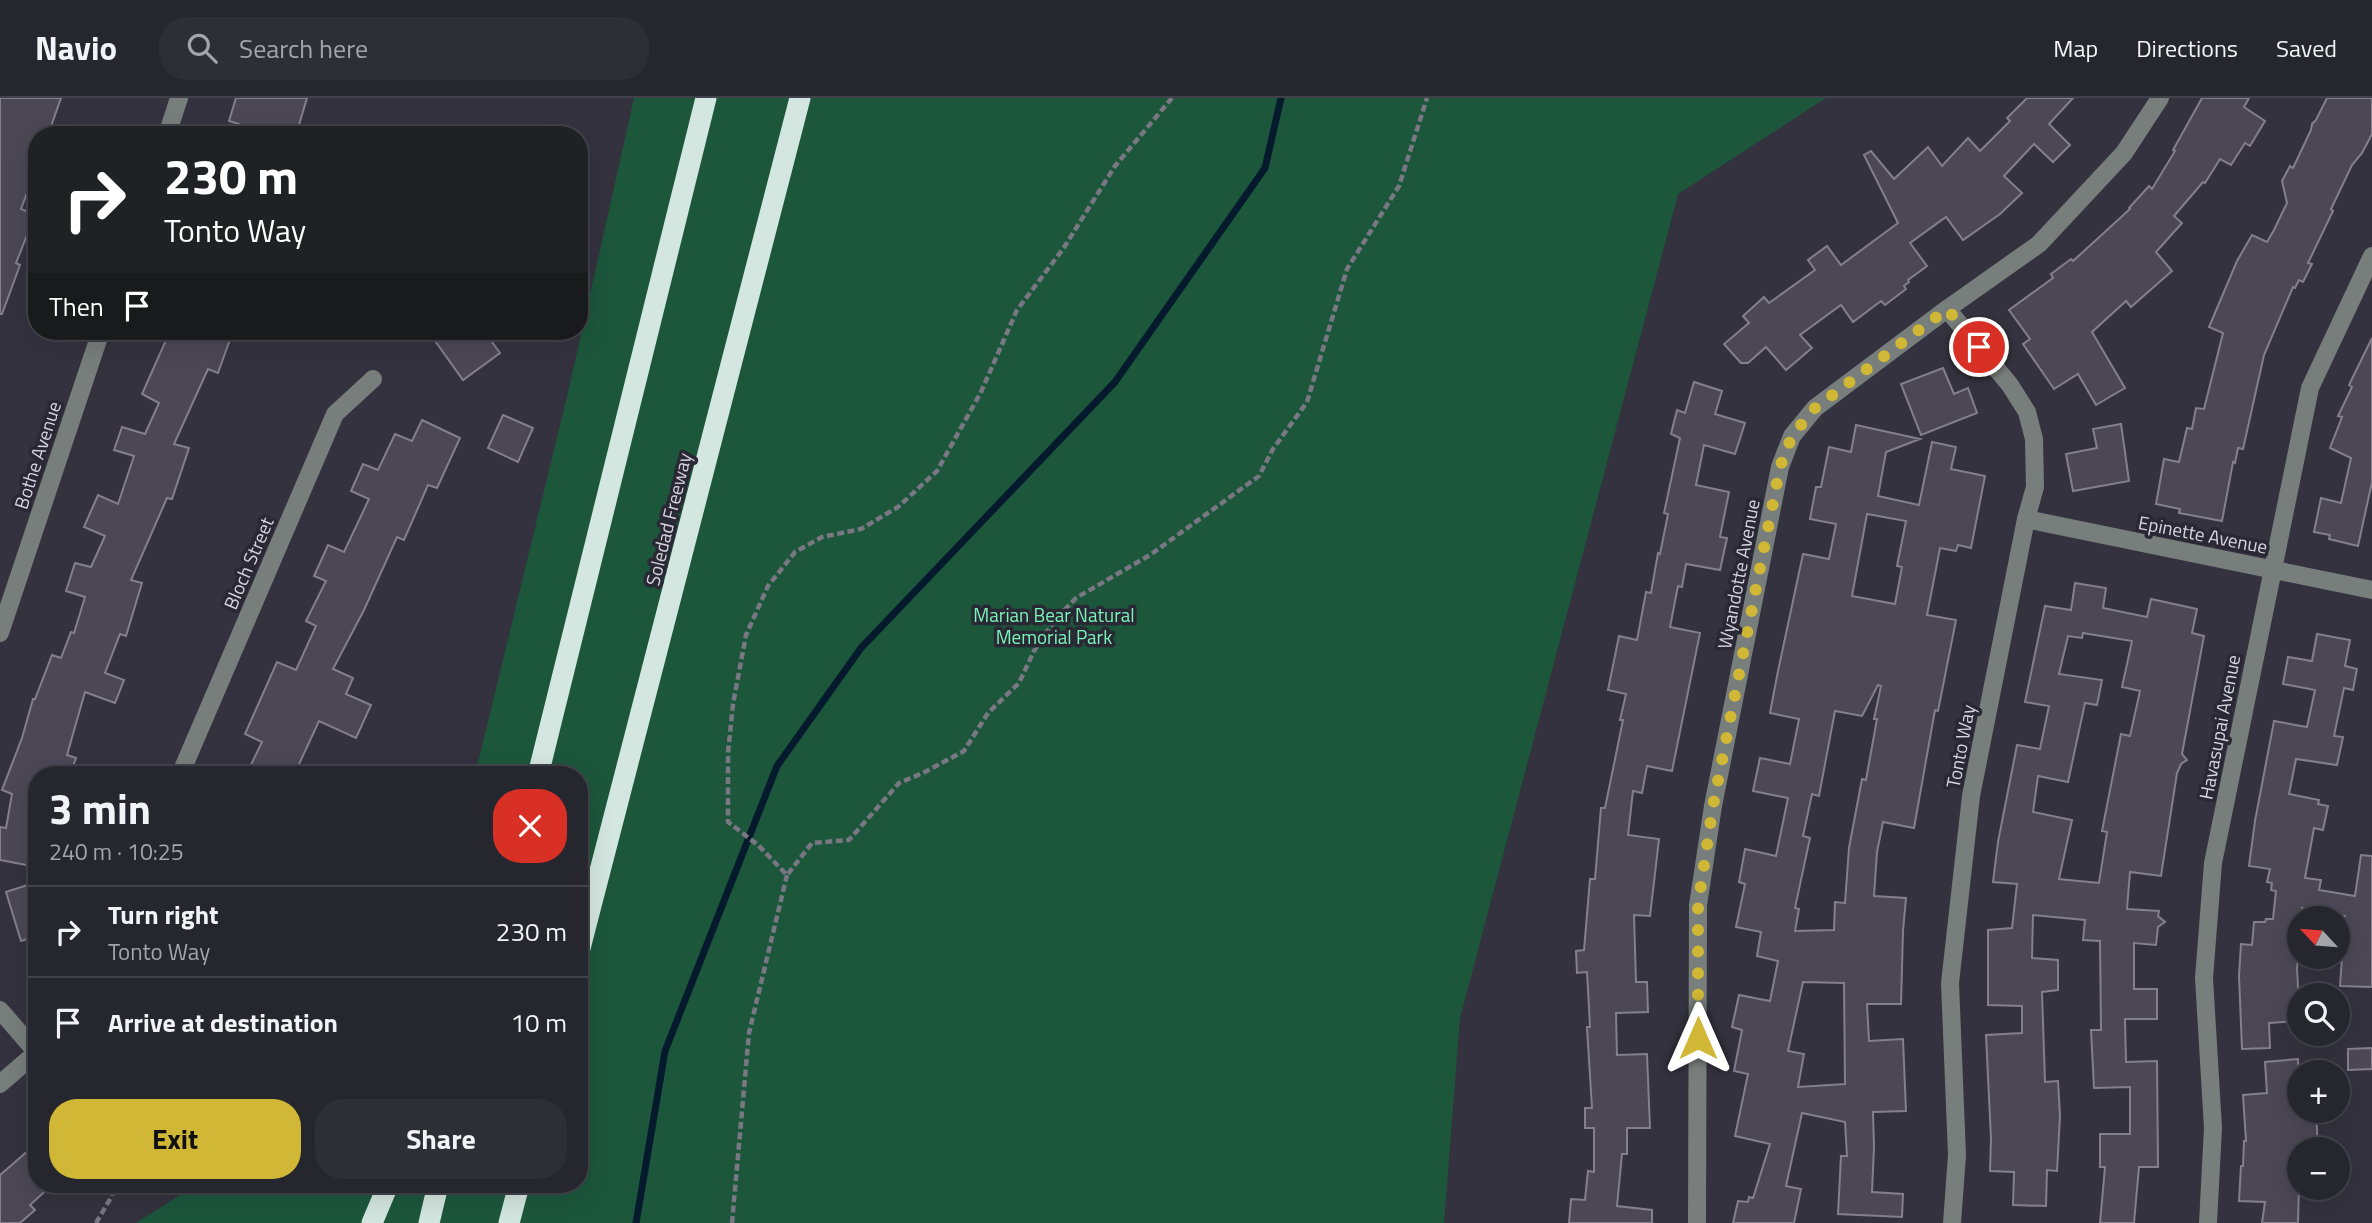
<!DOCTYPE html>
<meta charset="utf-8">
<style>
:root{--surface:#26262e;--page:#2e2e36;--text:#f1f3f6;--muted:#a4a5aa;--line:#42434a;--accent:#d1b736}
body{margin:0;font-family:"Titillium Web",sans-serif;background:var(--page);color:var(--text);height:100vh;display:flex;flex-direction:column;font-size:26px;white-space:nowrap}
*{box-sizing:border-box;margin:0}
p{font-size:23px;color:var(--muted)}
.icon{flex:none;width:38px;height:38px;fill:none;stroke:currentColor;stroke-width:2;stroke-linecap:round;stroke-linejoin:round}
.map{position:relative;flex:1;overflow:hidden}
.drawer{position:absolute;left:28px;top:668px;width:560px;height:427px;display:flex;flex-direction:column;background:var(--surface);border-radius:28px;box-shadow:0 7px 28px #0002,0 0 0 2px var(--line)}
.drawer>*{flex:none}
.top-card{position:absolute;left:28px;top:28px;width:560px;height:214px;border-radius:28px;box-shadow:0 7px 28px #0002,0 0 0 2px var(--line);background:#202124;color:#fff;overflow:hidden}
.needle{width:46px;rotate:296deg}
.fabs{position:absolute;left:2287px;top:808px;display:grid;gap:14px}
.fabs a{display:grid;place-items:center;width:63px;height:63px;border-radius:50%;background:var(--surface);box-shadow:0 7px 28px #0002,0 0 0 2px var(--line);font-size:35px}
.pin{position:absolute;display:grid;place-items:center;width:60px;height:60px;color:#fff;margin:-30px;border:4px solid #fff;border-radius:50%;box-shadow:0 2px 7px #0007}
.me{position:absolute;width:77px;margin:-38px;rotate:0deg;stroke-linejoin:round;filter:drop-shadow(0 0 5px #0008)}
.turn{display:flex;align-items:center;gap:24px;height:147px;padding:0 21px;font-size:32px}
.turn .icon{width:91px;height:91px;stroke-width:2.5}
.turn b{display:block;font-size:49px;line-height:60px}
.then{display:flex;align-items:center;height:66px;padding:0 21px;background:#0003;gap:14px;font-size:26px}
.round{display:grid;place-items:center;flex:none;width:74px;height:74px;border-radius:28px;background:var(--page)}
.head{display:flex;align-items:center;justify-content:space-between;height:119px;padding:0 21px}
h1{font-size:42px;font-weight:700;line-height:52px}
.primary-button{display:flex;gap:14px;margin-top:auto;padding:14px 21px}
.primary-button a{flex:1;height:80px;border-radius:28px;background:var(--accent);color:#111;font-size:28px;font-weight:700;line-height:80px;text-align:center}
.primary-button a+a{background:var(--page);color:var(--text)}
ul{padding:0;list-style:none}
li{display:flex;align-items:center;gap:21px;height:91px;padding:0 21px;border-top:2px solid var(--line)}
li div{flex:1}
li b{display:block;font-size:26px}
li em{font-style:normal}
header{display:flex;align-items:center;gap:42px;box-sizing:border-box;height:98px;padding:0 35px;background:var(--surface);border-bottom:2px solid var(--line)}
header strong{font-size:33px}
nav{display:flex;gap:38px;margin-inline-start:auto;font-size:24px}
.search{width:490px;height:63px;background:var(--page);display:flex;align-items:center;gap:18px;box-sizing:border-box;padding:0 24px;border-radius:28px;color:var(--muted);font-size:26px}
.map>svg:first-child{display:block}
.green{fill:#1c573c}
.lines{fill:none;stroke-linecap:round;stroke-linejoin:round}
.stream{stroke:#051b2d;stroke-width:7}
.building{fill:#4c4755;stroke:#847f8d;stroke-width:2;fill-rule:evenodd}
.path{stroke:#797882;stroke-width:4.5;stroke-dasharray:7 3.5;stroke-linecap:butt}
.minor{stroke:#777e7b;stroke-width:18}
.highway{stroke:#d3e6df;stroke-width:21}
.route{stroke:#d1b736;stroke-width:12;stroke-dasharray:0 21.6}
.labels{text-anchor:middle;dominant-baseline:central;stroke-width:7;stroke-linejoin:round;paint-order:stroke}
.street-label{font-size:19px;fill:#d6d5de;stroke:#292834}
.park-label{font-size:19px;fill:#78f6b8;stroke:#292834}
</style>
<header>
<strong>Navio</strong>
<div class="search"><svg class="icon" aria-label="search" viewBox="0 0 24 24"><circle cx="10" cy="10" r="6"/><path d="M15 15l6 6"/></svg>Search here</div>
<nav><a>Map</a><a>Directions</a><a>Saved</a></nav>
</header>
<div class="map">
<svg width="2372" height="1125" viewBox="0 0 2372 1125">
<rect width="100%" height="100%" fill="#33323e"/>
<!-- green -->
<g class="green">
<path d="M634,0H1826L1678,96L1460,920L1444,1125H381L388,1087H579V677H475L570,286Z"/>
<path d="M196,1087H379L370,1125H136Z"/>
</g>
<g class="lines">
<!-- stream -->
<path class="stream" d="M636,1125L665,953L777,668L861,550L1115,284L1265,70L1281,0"/>
</g>
<!-- building -->
<g class="building">
<path d="M0,0H61L48,37H37V68L21,111L35,117L16,165L20,167L2,216H0Z"/>
<path d="M236,0H307L296,37H235L239,26L229,23Z"/>
<path d="M2027,0H2073L2049,26L2070,47L2053,64L2034,46L2004,78L2022,95L2000,116L1963,142L1946,119L1910,145L1927,168L1908,182L1909,184L1904,188L1906,191L1885,207L1881,203L1853,224L1841,207L1800,237L1812,250L1786,272L1766,249L1748,265H1741L1724,246L1749,225L1743,218L1764,199L1769,205L1815,172L1808,162L1827,148L1841,167L1898,125L1864,57L1871,53L1894,81L1928,49L1942,68L1968,40L1980,53L2010,23L2007,20Z"/>
<path d="M2202,0H2249L2244,9L2265,23L2250,48L2245,45L2231,67L2220,61L2205,85L2203,84L2174,118L2182,125L2156,154L2172,173L2131,209L2126,203L2092,234L2125,290L2096,307L2078,276L2054,291L2023,246L2030,241L2009,212L2053,180L2051,176L2071,161L2073,163L2130,111L2129,110L2149,88L2152,91L2175,53L2173,52Z"/>
<path d="M2327,0H2372V36L2362,55L2352,67L2331,111L2333,113L2308,165L2312,166L2303,184L2299,182L2295,190L2293,189L2264,257L2243,351L2238,350L2235,365L2233,364L2222,423L2179,415L2180,411L2156,406L2164,361L2179,364L2187,330L2192,331L2196,310L2204,311L2223,235L2209,229L2237,163L2252,137L2267,144L2274,132L2287,105L2282,83L2290,68L2293,70L2311,32L2312,26L2316,22Z"/>
<path d="M170,233H233L218,275L208,271L174,346L189,350L172,401L167,400L131,482L142,485L126,538L120,536L105,575L124,582L115,605L85,594L67,657L76,660L70,677H37V769L0,762V729L6,730L12,696L2,692L22,640L33,601H35L52,557L61,560L71,534L74,535L85,499L66,493L75,465L91,469L105,438L84,429L98,397L118,406L134,358L114,352L122,329L145,336L159,305L142,296Z"/>
<path d="M428,233H484L500,255L463,282Z"/>
<path d="M2372,240V384L2358,448L2329,441L2330,437L2314,434L2321,400L2341,405L2351,360L2330,350L2342,319L2338,318L2352,289L2349,287Z"/>
<path d="M1943,270L1954,296L1968,290L1977,315L1921,337L1901,286Z"/>
<path d="M1694,284L1722,293L1715,316L1745,325L1735,356L1704,347L1696,387L1729,394L1720,439L1727,440L1720,472L1686,466L1682,489L1678,488L1670,529L1700,535L1672,673L1647,668L1642,695L1633,693L1628,737L1659,741L1650,818L1634,817L1636,884H1647L1648,914L1616,915L1617,957L1647,956L1650,1030H1627V1056H1622L1617,1108L1652,1112V1125H1569L1571,1101L1585,1102L1588,1073L1594,1074V1030H1585V1010H1592L1587,929H1590L1588,891L1587,874L1577,875L1576,853L1584,852L1590,781H1595L1601,710H1605L1623,622H1620L1626,596L1608,592L1619,538L1637,542L1646,494L1651,495L1658,455L1660,456L1668,416L1664,415L1680,340L1671,336L1677,312L1685,315Z"/>
<path d="M503,317L533,330L518,364L488,350Z"/>
<path d="M422,322L460,340L437,390L428,387L404,442L397,439L364,512L333,571L353,580L346,596L371,607L356,640L319,623L294,677H246L262,644L245,636L277,564L296,572L316,528L306,523L326,483L314,478L328,447L344,454L369,401L351,393L363,366L378,372L395,336L412,343Z"/>
<path d="M2121,326L2129,383L2073,393L2066,356L2097,350L2093,331Z"/>
<path d="M1856,327L1920,341L1886,354L1878,398L1919,407L1932,344L1956,349L1951,371L1985,378L1971,450L1958,447L1956,453L1940,450L1927,517L1956,522L1938,613L1935,612L1914,730L1883,724L1877,754L1874,798L1906,800L1903,833L1901,906H1867L1869,943L1903,941L1906,1013L1873,1014L1874,1049L1872,1094L1903,1096L1902,1119L1838,1116L1841,1058H1847L1845,1024L1802,1015L1786,1088L1801,1091L1794,1125H1733L1738,1103L1748,1104L1749,1099L1753,1100L1770,1046L1735,1038L1748,976L1734,973L1742,932L1732,929L1739,897L1770,903L1778,863L1757,858L1761,834L1736,829L1745,786L1739,784L1745,751L1776,758L1788,700L1753,693L1760,660L1790,666L1799,621L1770,615L1777,578L1803,456L1829,461L1836,426L1810,421L1816,389H1821L1829,349L1851,354ZM1867,416L1906,423L1897,468L1902,469L1895,506L1852,498ZM1878,587L1881,588L1874,621H1877L1866,682L1862,681L1849,750L1845,805L1835,804L1834,832L1795,833L1799,811L1795,810L1810,740L1803,738L1812,696L1819,698L1835,613L1862,618ZM1803,884L1844,885L1845,986L1798,989L1804,956L1788,953Z"/>
<path d="M2075,485L2106,490L2103,510L2147,519L2151,501L2197,511L2192,535L2204,538L2182,656L2187,662L2181,666L2177,675L2161,778L2130,774L2127,811L2159,813L2158,818L2165,824L2158,829L2156,847L2134,845V891H2157V921H2125L2126,964L2157,963L2158,1069H2139L2134,1125H2100L2105,1069H2100V1036H2130V989L2094,990L2091,932H2101L2100,843L2083,842L2085,822L2033,817L2032,860L2058,862V892L2042,894L2045,984L2058,983L2060,1018L2057,1073L2047,1072L2046,1108L2013,1107L2014,1074L1990,1073L1991,1041L1986,937L2022,935V908L1988,907V832L2012,830L2017,786L1993,784L1998,744L2017,647L2040,651L2049,608L2025,604L2045,508L2071,512ZM2083,535L2132,543L2122,589L2140,593L2130,638L2121,636L2102,733L2107,734L2099,785L2059,781L2072,722L2033,714L2038,678L2068,684L2085,605L2097,607L2102,582L2059,576L2068,538L2082,540Z"/>
<path d="M2317,536L2350,542L2345,568L2357,571L2353,592L2344,590L2334,638L2343,639L2337,667L2296,661L2289,696L2319,702L2318,706L2328,708L2323,732L2314,730L2305,780L2321,782L2319,792L2355,798L2361,757L2372,758V889L2340,888L2345,818L2302,810L2297,871L2300,923L2269,925L2270,950L2242,951L2239,878L2241,846L2252,847L2254,824H2265L2266,821H2273L2276,793L2271,792L2272,785L2267,784L2270,771L2249,768L2255,723L2274,623L2307,629L2315,592L2283,586L2288,559L2312,563Z"/>
<path d="M37,784V838L21,843L6,794Z"/>
<path d="M2372,950V971L2348,972V951Z"/>
<path d="M2298,961L2300,1013H2316L2318,1051L2300,1052L2298,1125H2262L2265,1104L2239,1103L2241,1068H2243L2244,1043H2246L2243,997L2267,995L2265,964Z"/>
<path d="M37,1045V1087H52L30,1107L35,1112L20,1125H0V1077Z"/>
</g>
<g class="lines">
<!-- path -->
<g class="path">
<path d="M1172,0L1115,68L1063,151L1017,212L981,294L937,373L898,409L861,431L822,439L795,454L768,488L746,537L733,606L728,655V724L758,747L787,777L812,745L849,742L899,685L923,675L964,653L988,615L1019,585L1034,553L1055,522L1076,500L1150,457L1259,378L1273,351L1307,304L1347,171L1399,88L1427,0"/>
<path d="M96,1125L112,1098L113,1087"/>
<path d="M732,1125L749,935L787,777"/>
</g>
<!-- minor -->
<g class="minor">
<path d="M167,37L179,0"/>
<path d="M1947,211L2010,287L2027,314L2034,341L2035,389L2026,421L1971,698L1950,885L1957,1057L1952,1125"/>
<path d="M2026,421L2372,492"/>
<path d="M0,535L101,233"/>
<path d="M180,677L335,316L373,281"/>
<path d="M0,912L37,955"/>
<path d="M0,986L37,954"/>
<path d="M1697,1125L1698,807L1713,708L1780,369L1792,338L1815,310L1947,211L2039,146L2124,55L2160,0"/>
<path d="M2208,1125L2213,1030L2204,880L2213,765L2310,290L2372,158"/>
</g>
<!-- highway -->
<g class="highway">
<path d="M538,677L706,0"/>
<path d="M579,854L800,0"/>
<path d="M372,1125L388,1087"/>
<path d="M429,1125L438,1087"/>
<path d="M509,1125L519,1087"/>
</g>
</g>
<g class="lines">
<!-- route -->
<path class="route" d="M1698,940V807L1713,708L1780,369L1792,338L1815,310L1947,211L1979,249"/>
</g>
<g class="labels">
<!-- street labels -->
<g class="street-label">
<text transform="translate(37 357) rotate(-72)">Bothe Avenue</text>
<text transform="translate(668 421) rotate(-76)">Soledad Freeway</text>
<text transform="translate(2203 436) rotate(11)">Epinette Avenue</text>
<text transform="translate(248 465) rotate(-67)">Bloch Street</text>
<text transform="translate(1738 476) rotate(-79)">Wyandotte Avenue</text>
<text transform="translate(2219 629) rotate(-79)">Havasupai Avenue</text>
<text transform="translate(1960 648) rotate(-79)">Tonto Way</text>
</g>
<!-- park labels -->
<g class="park-label">
<text x="1054" y="516">Marian Bear Natural<tspan x="1054" dy="22">Memorial Park</tspan></text>
</g>
</g>
</svg>
<div class="fabs">
<a><svg class="needle" viewBox="-14 -14 28 28"><path d="M0-13l5 13h-10z" fill="#e53935"/><path d="M0 13l5-13h-10z" fill="#a4a5aa"/></svg></a>
<a><svg class="icon" aria-label="search" viewBox="0 0 24 24"><circle cx="10" cy="10" r="6"/><path d="M15 15l6 6"/></svg></a>
<a>+</a>
<a>−</a>
</div>
<div class="pin" style="left:1979px;top:249px;background:#d93025"><svg class="icon" aria-label="arrive" viewBox="0 0 24 24"><path d="M6 21V4h12l-3 4 3 4H6"/></svg></div>
<svg class="me" style="left:1698px;top:940px" viewBox="-20 -20 40 40"><path d="M0-17L14 15 0 8-14 15z" fill="#d1b736" stroke="#fff" stroke-width="4"/></svg>
<div class="top-card">
<div class="turn"><svg class="icon" aria-label="right" viewBox="0 0 24 24"><path d="M7 20v-9h11M14 6l5 5-5 5"/></svg><div><b>230 m</b>Tonto Way</div></div>
<div class="then">Then<svg class="icon" aria-label="arrive" viewBox="0 0 24 24"><path d="M6 21V4h12l-3 4 3 4H6"/></svg></div>
</div>
<section class="drawer">
<div class="head"><div><h1>3 min</h1><p>240 m · 10:25</p></div><a class="round" style="background:#d93025;color:#fff"><svg class="icon" aria-label="close" viewBox="0 0 24 24"><path d="M6 6l12 12M18 6L6 18"/></svg></a></div>
<ul>
<li><svg class="icon" aria-label="right" viewBox="0 0 24 24"><path d="M7 20v-9h11M14 6l5 5-5 5"/></svg><div><b>Turn right</b><p>Tonto Way</p></div><em>230 m</em></li>
<li><svg class="icon" aria-label="arrive" viewBox="0 0 24 24"><path d="M6 21V4h12l-3 4 3 4H6"/></svg><div><b>Arrive at destination</b></div><em>10 m</em></li>
</ul>
<div class="primary-button"><a>Exit</a><a>Share</a></div>
</section>
</div>
